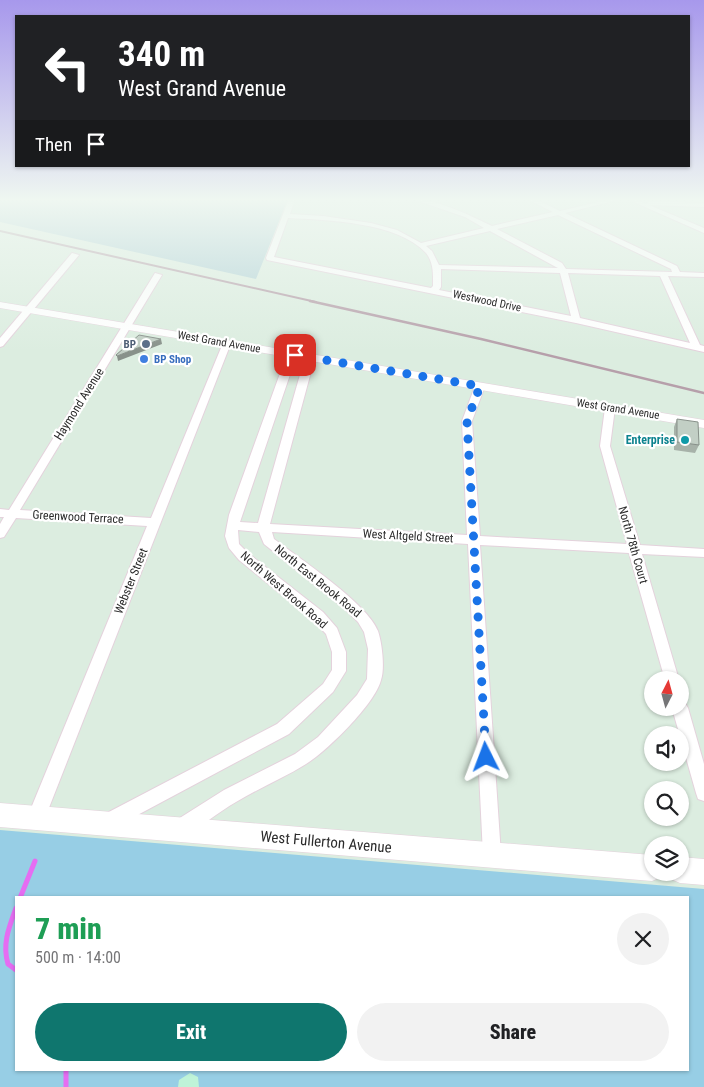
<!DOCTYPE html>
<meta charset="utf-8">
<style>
:root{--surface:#fff;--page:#f2f2f2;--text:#202124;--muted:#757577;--accent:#0f766e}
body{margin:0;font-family:"Roboto Condensed",sans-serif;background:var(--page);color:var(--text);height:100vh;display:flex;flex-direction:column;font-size:19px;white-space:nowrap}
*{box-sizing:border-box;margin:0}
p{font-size:16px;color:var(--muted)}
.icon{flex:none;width:28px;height:28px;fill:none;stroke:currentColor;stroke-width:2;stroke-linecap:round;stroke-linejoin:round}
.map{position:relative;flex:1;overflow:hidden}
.panel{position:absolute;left:15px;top:896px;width:674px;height:175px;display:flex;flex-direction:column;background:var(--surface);border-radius:0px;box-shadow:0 1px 4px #0004}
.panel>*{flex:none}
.banner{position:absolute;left:15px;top:15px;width:675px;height:152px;border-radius:0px;box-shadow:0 1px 4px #0004;background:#202124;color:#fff;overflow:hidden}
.needle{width:32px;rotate:6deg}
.tools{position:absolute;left:644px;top:671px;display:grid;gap:10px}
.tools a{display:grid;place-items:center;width:45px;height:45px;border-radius:50%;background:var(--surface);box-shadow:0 1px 4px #0004;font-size:25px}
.pin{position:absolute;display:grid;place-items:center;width:42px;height:42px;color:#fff;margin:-21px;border-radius:10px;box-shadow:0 2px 8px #0006}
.me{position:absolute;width:55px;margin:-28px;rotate:357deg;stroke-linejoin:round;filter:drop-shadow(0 0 4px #0008)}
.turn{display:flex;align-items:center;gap:18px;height:105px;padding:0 20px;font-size:22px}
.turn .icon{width:65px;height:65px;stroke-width:2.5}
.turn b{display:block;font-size:35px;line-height:42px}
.then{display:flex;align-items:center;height:48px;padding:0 20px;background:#0003;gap:10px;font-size:19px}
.round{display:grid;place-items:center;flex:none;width:52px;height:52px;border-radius:26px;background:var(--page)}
.summary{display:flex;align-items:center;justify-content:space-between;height:85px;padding:0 20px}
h1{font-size:30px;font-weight:800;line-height:38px;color:#1e9e55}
.primary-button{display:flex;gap:10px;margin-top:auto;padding:10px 20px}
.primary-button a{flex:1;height:58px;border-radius:30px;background:var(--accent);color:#fff;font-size:20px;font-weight:800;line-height:58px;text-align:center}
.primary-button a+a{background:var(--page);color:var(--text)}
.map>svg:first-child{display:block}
.green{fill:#97cee5;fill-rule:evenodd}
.sand{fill:#bff3d8}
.cemetery{fill:#b3d2d7}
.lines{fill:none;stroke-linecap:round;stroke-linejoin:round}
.stream{stroke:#e56df2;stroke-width:5}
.street-casing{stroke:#e4d2dc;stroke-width:2}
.secondary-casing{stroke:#e4d2dc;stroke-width:1}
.street{fill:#fff;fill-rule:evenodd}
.secondary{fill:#fff;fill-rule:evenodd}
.rail-far1{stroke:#b69faa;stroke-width:2}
.rail{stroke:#b69faa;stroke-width:2.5}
.wall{fill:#a7b2a9}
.shaded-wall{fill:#88918a}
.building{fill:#c2cfc5;stroke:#88918a}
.route{stroke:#1a73e8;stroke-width:9;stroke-dasharray:0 16.2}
.service-dot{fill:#5c6f8a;stroke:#fff;stroke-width:2}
.shop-dot{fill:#3f7fe0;stroke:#fff;stroke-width:2}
.culture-dot{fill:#0f9aa8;stroke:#fff;stroke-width:2}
.labels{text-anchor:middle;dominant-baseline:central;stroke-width:4.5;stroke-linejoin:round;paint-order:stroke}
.far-street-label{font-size:11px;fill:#2b2b2b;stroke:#fff}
.far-service-label{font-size:11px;font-weight:bold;fill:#4e5e75;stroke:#fff;text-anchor:end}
.far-shop-label{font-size:11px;font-weight:bold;fill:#366cbe;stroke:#fff;text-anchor:start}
.street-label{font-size:12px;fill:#2b2b2b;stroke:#fff}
.culture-label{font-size:12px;font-weight:bold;fill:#0d838f;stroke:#fff;text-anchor:end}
.near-street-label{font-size:15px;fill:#2b2b2b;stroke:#fff}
</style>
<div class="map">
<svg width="704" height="1087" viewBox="0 0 704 1087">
<rect width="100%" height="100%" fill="#dcede0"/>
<!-- green -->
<path class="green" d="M0,830L704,889V1087H0ZM16,898H688V1070H16Z"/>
<!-- sand -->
<path class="sand" d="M190,1073L198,1077L199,1087H178L179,1080Z"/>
<!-- cemetery -->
<path class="cemetery" d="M0,199H288L256,279L0,222Z"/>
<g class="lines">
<!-- stream -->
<g class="stream">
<path d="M20,898L35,861"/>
<path d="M16,908C9,927 2,944 8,964L16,970"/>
<path d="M66,1070V1087"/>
</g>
<!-- street casing -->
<g class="street-casing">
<g id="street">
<path d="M289,199H295L290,214L323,216L371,223L397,230L421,243L484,228L465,217L412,199C437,199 469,215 492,226L553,212L527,199H535L560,211L611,199H622L565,213L677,266L680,272L704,273V277L668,276L700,345L704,346V352L576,323L267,260L266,258ZM558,215L671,269L672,272L566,269L562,263L497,229ZM288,218C327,220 398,222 426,253C434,263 433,275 433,286L431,288L274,257ZM490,231L556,267L558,268L439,265L432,251L426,246ZM441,269L560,273L571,316L439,290L441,287ZM568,273L660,276L690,343L580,318Z"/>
<path d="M627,199H635L646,204L649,201L704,203V207L649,205L704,228V233Z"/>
<path d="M72,253L79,255L3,346L0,347V338Z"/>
<path d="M155,273L162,275L20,510L151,518L223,343L227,340L231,343L45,818L42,824L36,826L30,824L27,818L147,526L16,518L4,537L0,538V524L4,517H0V509L9,510Z"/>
<path d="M292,351L297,354L240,522L258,523L305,357L310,354L315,357L270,524L467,535L462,421L475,386L480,383L485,386L472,421L480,536L627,544L600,446L605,408L610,405L615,408L610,446L640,545L704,549V557L642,554L679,680H665L629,553L480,545L501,855L498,861L492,864L486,861L483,855L468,544L272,532L274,539C299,558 368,604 378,631C382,643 385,668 381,680C375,704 327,751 306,764C284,778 259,788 236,802C218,812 201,828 181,835L175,833L172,827L175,821L224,790L295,754L318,737L357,695L367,679L368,649L364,632L358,622L345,609L264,544L259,532L238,530L239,544L249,554L323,612L337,628L346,652V671L333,692L289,734L117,826L111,828L105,826L102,820L105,814L277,724L323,684L332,670V652L326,634L313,620L239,560L229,548L225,536L229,515L287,354Z"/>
<path d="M680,701L685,703L688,708L704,764V801L698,799L696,793L672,708H680Z"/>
</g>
</g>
<!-- secondary casing -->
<g class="secondary-casing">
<g id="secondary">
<path d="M0,302L704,420V428L0,308Z"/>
<path d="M0,803L652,855V872H663L661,877L652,881L0,827Z"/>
<path d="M680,857L704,859V885L680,883L671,879L668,872H680Z"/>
</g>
</g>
<!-- street -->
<use href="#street" class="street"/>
<!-- secondary -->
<use href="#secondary" class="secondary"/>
<!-- rail-far1 -->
<path class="rail-far1" d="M0,231L316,302"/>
<!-- rail -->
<path class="rail" d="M310,301L481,339L704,393"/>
</g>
<!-- wall -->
<path class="wall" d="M677,419L699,445L695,453L674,450V427Z"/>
<!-- shaded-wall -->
<path class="shaded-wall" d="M161,339L162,344L118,361L117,356Z"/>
<!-- building -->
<g class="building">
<path d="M139,335L161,339L117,356L116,355Z"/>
<path d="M677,419L698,422L699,445L677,442Z"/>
</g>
<!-- sky -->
<linearGradient id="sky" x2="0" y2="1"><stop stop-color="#a798ec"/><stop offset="0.57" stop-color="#eff7f1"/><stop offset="1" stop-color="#eff7f1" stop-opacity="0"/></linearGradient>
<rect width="704" height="351" fill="url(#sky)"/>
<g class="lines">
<!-- route -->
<path class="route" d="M295,355L480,386L467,421L486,757"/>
</g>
<!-- markers -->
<circle class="service-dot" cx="146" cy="344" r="5"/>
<circle class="shop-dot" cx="144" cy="359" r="5"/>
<circle class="culture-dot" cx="685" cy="440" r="5"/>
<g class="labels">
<!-- far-street labels -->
<g class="far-street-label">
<text transform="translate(487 301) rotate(12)">Westwood Drive</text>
<text transform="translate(219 342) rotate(10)">West Grand Avenue</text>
<text transform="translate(618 409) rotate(9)">West Grand Avenue</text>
</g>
<!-- far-service labels -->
<g class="far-service-label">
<text x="136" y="344">BP</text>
</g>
<!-- far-shop labels -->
<g class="far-shop-label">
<text x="154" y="359">BP Shop</text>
</g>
<!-- street labels -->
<g class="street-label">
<text transform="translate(79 404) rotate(-58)">Haymond Avenue</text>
<text transform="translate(78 517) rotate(3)">Greenwood Terrace</text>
<text transform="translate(408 536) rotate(3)">West Altgeld Street</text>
<text transform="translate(633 545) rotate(74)">North 78th Court</text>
<text transform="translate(131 581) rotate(-68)">Webster Street</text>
<text transform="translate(318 581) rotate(39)">North East Brook Road</text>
<text transform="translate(284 590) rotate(41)">North West Brook Road</text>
</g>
<!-- culture labels -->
<g class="culture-label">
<text x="675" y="440">Enterprise</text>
</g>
<!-- near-street labels -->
<g class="near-street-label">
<text transform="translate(326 842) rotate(5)">West Fullerton Avenue</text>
</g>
</g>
</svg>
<div class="tools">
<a><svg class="needle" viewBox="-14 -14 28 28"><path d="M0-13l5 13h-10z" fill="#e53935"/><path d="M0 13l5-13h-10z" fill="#757577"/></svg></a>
<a><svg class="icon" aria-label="sound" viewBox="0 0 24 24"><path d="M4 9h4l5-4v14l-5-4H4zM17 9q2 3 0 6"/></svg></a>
<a><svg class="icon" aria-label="search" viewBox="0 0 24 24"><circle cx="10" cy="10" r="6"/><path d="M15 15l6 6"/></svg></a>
<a><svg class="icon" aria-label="layers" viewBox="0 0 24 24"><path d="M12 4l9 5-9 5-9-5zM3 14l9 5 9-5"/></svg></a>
</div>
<div class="pin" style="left:295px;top:355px;background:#d93025"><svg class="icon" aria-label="arrive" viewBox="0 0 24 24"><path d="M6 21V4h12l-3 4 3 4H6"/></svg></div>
<svg class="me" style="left:486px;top:757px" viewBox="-20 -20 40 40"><path d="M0-17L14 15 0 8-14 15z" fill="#1a73e8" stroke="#fff" stroke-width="4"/></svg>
<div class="banner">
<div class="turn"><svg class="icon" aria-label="left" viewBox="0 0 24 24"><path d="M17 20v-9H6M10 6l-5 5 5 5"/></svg><div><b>340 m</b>West Grand Avenue</div></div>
<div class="then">Then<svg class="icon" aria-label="arrive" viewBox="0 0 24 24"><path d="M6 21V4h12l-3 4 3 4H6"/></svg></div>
</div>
<section class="panel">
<div class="summary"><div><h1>7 min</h1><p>500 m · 14:00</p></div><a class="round"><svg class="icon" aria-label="close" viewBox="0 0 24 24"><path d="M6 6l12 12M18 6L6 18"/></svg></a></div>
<div class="primary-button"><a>Exit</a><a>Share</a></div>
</section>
</div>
